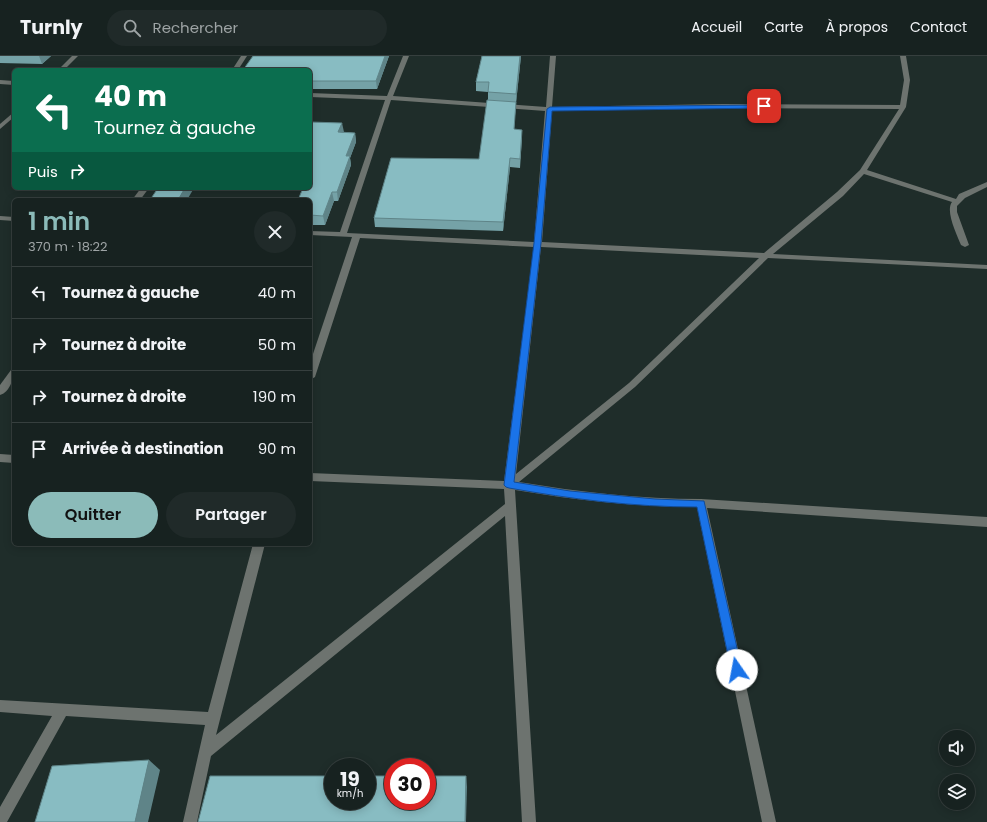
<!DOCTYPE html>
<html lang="fr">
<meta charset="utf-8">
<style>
:root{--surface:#172220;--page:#202a29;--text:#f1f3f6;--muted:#9ea4a5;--line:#363f3e;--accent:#8bbbb9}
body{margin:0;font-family:Poppins,sans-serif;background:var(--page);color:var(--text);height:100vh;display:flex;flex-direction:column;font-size:15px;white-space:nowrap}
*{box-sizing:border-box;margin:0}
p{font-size:13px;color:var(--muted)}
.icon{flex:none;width:22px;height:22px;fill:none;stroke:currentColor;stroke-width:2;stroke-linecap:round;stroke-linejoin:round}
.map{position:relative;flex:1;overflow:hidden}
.drawer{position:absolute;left:12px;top:142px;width:300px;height:348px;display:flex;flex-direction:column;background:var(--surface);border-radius:6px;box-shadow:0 2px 10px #0003,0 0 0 1px var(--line)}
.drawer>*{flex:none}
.guide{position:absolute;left:12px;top:12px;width:300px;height:122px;border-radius:6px;box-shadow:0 2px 10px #0003,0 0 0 1px var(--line);background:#0b6e4f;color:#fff;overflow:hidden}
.fabs{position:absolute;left:939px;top:674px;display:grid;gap:8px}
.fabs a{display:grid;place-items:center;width:36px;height:36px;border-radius:50%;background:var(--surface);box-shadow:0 2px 10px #0003,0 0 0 1px var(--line);font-size:20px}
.speed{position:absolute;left:324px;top:702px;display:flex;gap:8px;font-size:20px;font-weight:700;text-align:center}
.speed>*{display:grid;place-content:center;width:52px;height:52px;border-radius:50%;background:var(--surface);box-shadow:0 2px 10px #0003,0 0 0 1px var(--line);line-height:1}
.speed small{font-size:10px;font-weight:400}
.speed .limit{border:6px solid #d22;background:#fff;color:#111}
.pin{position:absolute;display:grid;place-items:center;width:34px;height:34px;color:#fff;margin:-17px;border-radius:8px;box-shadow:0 2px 6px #0006}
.me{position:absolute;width:44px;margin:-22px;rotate:348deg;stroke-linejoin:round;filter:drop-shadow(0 0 3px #0008)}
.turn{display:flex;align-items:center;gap:14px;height:84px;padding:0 16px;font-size:18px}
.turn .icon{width:52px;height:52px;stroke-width:2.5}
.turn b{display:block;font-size:28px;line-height:34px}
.then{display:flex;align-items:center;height:38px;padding:0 16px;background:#0003;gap:8px;font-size:15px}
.round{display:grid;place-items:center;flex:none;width:42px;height:42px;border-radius:21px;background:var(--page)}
.summary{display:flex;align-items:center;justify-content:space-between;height:68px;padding:0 16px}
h1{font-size:24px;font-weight:600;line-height:30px;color:var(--accent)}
.button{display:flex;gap:8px;margin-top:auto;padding:8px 16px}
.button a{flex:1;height:46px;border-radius:24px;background:var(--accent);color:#111;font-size:16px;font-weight:600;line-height:46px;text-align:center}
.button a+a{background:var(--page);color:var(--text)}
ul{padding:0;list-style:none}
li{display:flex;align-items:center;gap:12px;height:52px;padding:0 16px;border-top:1px solid var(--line)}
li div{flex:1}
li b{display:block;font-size:15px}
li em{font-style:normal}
header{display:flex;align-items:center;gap:24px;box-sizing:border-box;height:56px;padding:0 20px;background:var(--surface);border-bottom:1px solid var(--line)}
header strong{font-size:19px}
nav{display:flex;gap:22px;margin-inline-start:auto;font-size:14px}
.search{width:280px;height:36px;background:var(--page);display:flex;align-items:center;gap:10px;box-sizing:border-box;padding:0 14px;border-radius:22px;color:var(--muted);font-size:15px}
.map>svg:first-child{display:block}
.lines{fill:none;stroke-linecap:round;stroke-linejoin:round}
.minor{fill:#6d736f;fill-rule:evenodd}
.wall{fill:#75a2a7}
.shaded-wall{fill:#5f8488}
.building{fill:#88bcc2;stroke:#5f8488}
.route{fill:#1a73e8;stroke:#114b97}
</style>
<header>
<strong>Turnly</strong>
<div class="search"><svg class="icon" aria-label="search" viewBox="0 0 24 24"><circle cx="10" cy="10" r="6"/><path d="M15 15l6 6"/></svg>Rechercher</div>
<nav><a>Accueil</a><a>Carte</a><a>À propos</a><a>Contact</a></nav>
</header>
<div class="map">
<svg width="987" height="766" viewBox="0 0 987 766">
<rect width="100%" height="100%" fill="#1f2d2a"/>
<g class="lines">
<!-- minor -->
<g class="minor">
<path d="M72,0H78L64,14H58Z"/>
<path d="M241,0H247L238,14H232Z"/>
<path d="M403,0H409L393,40L546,51L550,0H556L552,51L723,48L900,49L904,24L900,0H906L910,24L906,51L867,114L956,143L959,138L987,126V131L965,142L957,150V156L969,189L965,191L961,189C957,179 945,155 952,146L864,118L843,140L773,198L987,209V213L768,202L635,331L519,426C580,436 640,443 701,443L987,461V471L707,452L776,766H762L697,451C635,451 575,444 515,434L536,766H522L505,460L211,700L197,766H183L205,669L66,660L7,766H0V751L52,660L0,656V644L208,656L253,488H265L216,679L505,448L504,433L310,425V417L504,425L534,191L360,182L315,321L310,324V307L352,181L310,179V175L340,176L385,44L310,41V37L387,40ZM391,44L545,55L534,186L347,177ZM723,52L899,53L860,114L837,136L764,197L542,186L552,55ZM541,191L759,202L629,327L516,418Z"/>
<path d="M0,24L14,25V29L0,28Z"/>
<path d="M14,56V61L0,73V68Z"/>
<path d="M141,132H149L140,144H132Z"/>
<path d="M0,160L14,161V165L0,164Z"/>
<path d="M14,313C14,322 10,336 0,339V329L11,314Z"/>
<path d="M0,398L14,399V407L0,406Z"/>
</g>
</g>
<!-- wall -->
<g class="wall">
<path d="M0,0H51L42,8L0,7Z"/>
<path d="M253,0H389L377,33H310V14Z"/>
<path d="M482,0H521L516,47L514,73L522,82L520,112L510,111L503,175L375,171L374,162L479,103L488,44V36L476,35V26Z"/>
<path d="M344,76L355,77L356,86L350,102L351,109L338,145H334L325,169H310V144Z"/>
</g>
<!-- shaded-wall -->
<g class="shaded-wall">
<path d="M39,0H51L42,8Z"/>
<path d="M385,0H389L377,33L376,25Z"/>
<path d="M520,0H521L516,47V38Z"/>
<path d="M342,67L344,76H338Z"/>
<path d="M355,77L356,86L350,102L351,109L338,145L337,136L346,100Z"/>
<path d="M510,102V111L503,175V166Z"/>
<path d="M185,132H194L187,144H178Z"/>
<path d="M332,136L334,145L325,169L323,160Z"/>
<path d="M149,704L160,714L148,766H135Z"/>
<path d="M466,720L467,731L466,766H465Z"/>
</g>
<!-- building -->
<g class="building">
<path d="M253,0H385L376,25H310V14H243Z"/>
<path d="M482,0H520L516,38L488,36L489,26H476Z"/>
<path d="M487,44L516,46L514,73L522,74L520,103L510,102L503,166L374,162L391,102L479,103Z"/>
<path d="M310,66L342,67L338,76L355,77L346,100H350L337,136H332L323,160L310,159V144H298L303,132H310Z"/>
<path d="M158,132H185L178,144H150Z"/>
<path d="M149,704L135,766H35L52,710Z"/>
<path d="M210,720H333V745H367V720H393V745H427V720H466L465,766H198Z"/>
</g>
<!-- route -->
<path class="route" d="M764,49H766V52L552,55L541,187L514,426L570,435L655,443L704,445L742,614L741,618L737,620L733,618L731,614L697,451C633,451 571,443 509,432L506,431L504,429L534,187L547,53L550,51Z"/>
</svg>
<div class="fabs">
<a><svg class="icon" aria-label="sound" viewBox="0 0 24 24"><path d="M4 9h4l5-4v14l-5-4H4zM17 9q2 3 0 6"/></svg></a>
<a><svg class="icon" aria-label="layers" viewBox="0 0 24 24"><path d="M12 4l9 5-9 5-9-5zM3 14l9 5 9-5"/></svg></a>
</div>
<div class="speed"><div>19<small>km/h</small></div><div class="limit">30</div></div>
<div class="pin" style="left:764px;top:50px;background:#d93025"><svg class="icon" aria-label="arrive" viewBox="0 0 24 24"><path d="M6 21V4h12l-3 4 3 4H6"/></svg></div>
<svg class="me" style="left:737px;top:614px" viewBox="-20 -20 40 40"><circle r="19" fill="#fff"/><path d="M0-13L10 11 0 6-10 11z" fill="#1a73e8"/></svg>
<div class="guide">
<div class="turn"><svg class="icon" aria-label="left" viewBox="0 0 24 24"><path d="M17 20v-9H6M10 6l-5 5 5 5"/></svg><div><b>40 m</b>Tournez à gauche</div></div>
<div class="then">Puis<svg class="icon" aria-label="right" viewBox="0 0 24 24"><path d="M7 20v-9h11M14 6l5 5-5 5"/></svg></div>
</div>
<section class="drawer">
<div class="summary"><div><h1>1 min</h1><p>370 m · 18:22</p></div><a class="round"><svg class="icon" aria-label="close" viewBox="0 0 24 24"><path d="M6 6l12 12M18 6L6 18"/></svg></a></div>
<ul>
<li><svg class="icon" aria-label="left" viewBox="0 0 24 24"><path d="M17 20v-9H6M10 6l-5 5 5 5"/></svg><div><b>Tournez à gauche</b></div><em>40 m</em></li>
<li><svg class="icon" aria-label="right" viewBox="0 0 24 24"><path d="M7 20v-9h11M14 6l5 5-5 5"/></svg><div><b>Tournez à droite</b></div><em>50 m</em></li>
<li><svg class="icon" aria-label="right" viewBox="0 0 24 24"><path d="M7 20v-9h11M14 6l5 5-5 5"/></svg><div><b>Tournez à droite</b></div><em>190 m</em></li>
<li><svg class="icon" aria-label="arrive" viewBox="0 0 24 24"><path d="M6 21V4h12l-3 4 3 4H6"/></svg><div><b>Arrivée à destination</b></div><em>90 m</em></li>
</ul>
<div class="button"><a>Quitter</a><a>Partager</a></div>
</section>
</div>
